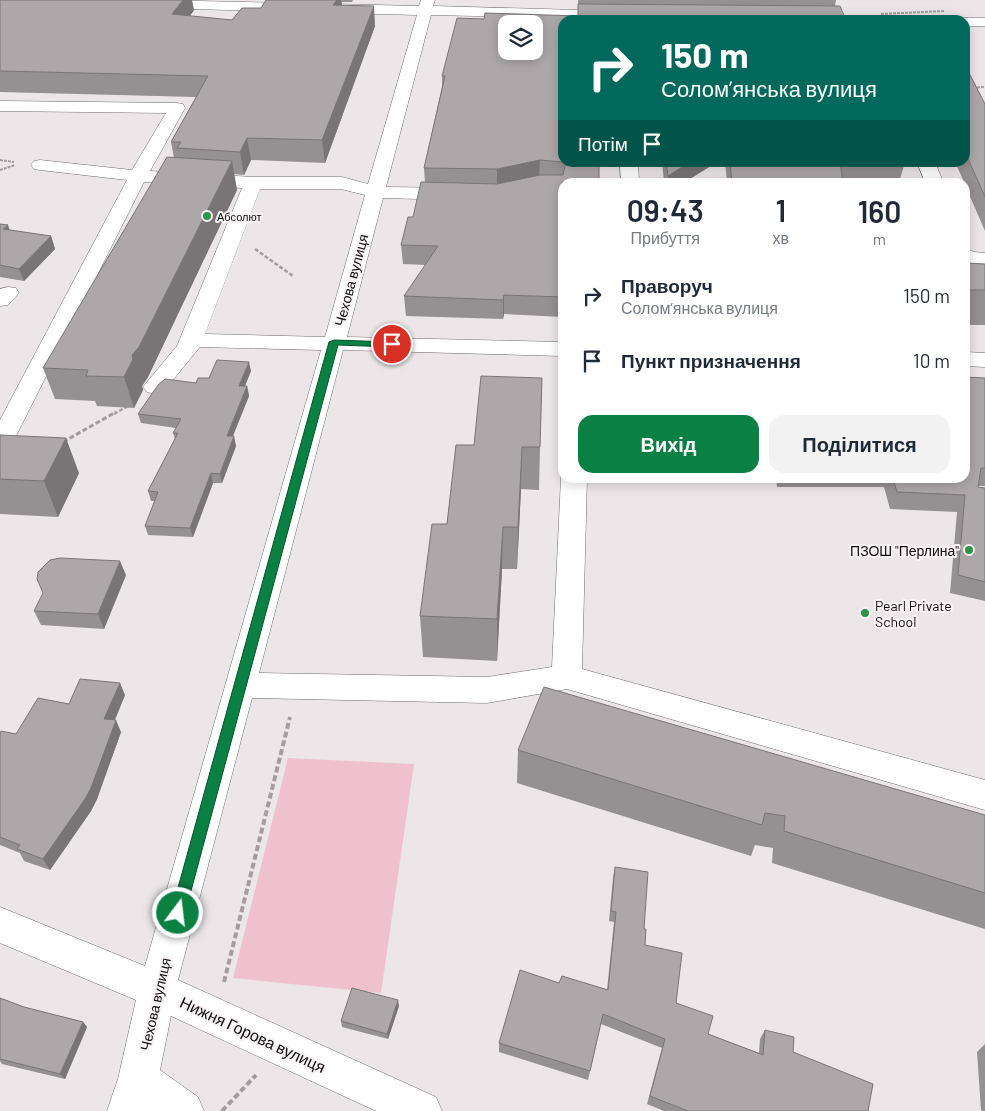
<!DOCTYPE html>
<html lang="uk">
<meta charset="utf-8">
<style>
:root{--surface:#fff;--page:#f2f2f3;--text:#1f2937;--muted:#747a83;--accent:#0b8043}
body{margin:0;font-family:Barlow,sans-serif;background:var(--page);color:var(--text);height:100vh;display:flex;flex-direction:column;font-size:19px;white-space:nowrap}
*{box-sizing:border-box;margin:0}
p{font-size:16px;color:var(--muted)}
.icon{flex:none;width:28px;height:28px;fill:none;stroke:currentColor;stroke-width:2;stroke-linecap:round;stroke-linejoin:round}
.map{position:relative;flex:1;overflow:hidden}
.details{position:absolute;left:558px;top:178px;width:412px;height:305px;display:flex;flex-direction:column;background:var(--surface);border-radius:15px;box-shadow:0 2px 12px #0003}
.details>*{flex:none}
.top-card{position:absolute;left:558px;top:15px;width:412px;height:152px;border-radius:15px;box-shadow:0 2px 12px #0003;background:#00695c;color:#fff;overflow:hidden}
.fabs{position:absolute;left:498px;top:15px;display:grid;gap:10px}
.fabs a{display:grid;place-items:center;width:45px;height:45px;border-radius:10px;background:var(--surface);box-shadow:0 2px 12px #0003;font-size:25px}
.pin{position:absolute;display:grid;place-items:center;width:42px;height:42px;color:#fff;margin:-21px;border:2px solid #fff;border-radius:50%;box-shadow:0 1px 5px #0007}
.me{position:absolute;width:55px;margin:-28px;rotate:15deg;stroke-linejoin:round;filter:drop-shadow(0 0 4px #0008)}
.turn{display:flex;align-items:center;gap:18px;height:105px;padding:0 20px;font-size:22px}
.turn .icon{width:65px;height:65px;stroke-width:2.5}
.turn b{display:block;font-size:35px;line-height:42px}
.then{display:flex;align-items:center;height:48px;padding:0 20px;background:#0003;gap:10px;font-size:19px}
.eta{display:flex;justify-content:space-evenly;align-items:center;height:85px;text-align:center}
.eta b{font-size:30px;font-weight:600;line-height:35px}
.primary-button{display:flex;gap:10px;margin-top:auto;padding:10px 20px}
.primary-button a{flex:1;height:58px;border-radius:15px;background:var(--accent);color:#fff;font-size:20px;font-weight:600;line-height:58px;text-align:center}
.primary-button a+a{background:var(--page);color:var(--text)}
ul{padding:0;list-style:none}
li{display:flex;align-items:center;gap:15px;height:65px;padding:0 20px}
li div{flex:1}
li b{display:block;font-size:19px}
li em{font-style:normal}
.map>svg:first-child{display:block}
.green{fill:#efc1cf}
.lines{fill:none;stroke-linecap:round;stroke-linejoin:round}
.minor-casing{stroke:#716c6d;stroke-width:1}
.path-far3{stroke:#a29e9f;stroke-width:2;stroke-dasharray:3 1;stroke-linecap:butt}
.path-far2{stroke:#a29e9f;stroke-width:2.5;stroke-dasharray:4 2;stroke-linecap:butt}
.path-far1{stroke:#a29e9f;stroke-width:3;stroke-dasharray:5 2.5;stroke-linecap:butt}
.path{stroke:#a29e9f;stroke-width:4;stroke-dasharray:6 3;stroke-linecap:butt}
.minor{fill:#fff;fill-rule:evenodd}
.wall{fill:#959091}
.shaded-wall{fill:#797576}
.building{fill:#ada7a9;stroke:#797576;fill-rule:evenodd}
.route{fill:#0b8043;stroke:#07532c}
.poi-dot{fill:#2f944a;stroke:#faf3f5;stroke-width:2}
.labels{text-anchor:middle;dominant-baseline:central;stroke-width:4;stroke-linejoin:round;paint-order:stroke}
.far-poi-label{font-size:11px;fill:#0f0d0e;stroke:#faf3f5;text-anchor:start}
.street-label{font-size:14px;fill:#0f0d0e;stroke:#faf3f5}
.poi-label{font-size:14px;fill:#0f0d0e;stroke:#faf3f5;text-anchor:end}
.near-street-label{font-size:16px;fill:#0f0d0e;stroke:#faf3f5}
</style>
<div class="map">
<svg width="985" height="1111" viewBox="0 0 985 1111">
<rect width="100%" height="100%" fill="#ece6e8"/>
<!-- green -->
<path class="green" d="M288,758L414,764L381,993L233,978Z"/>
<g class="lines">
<!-- minor casing -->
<g class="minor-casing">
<g id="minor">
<path d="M154,0L419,6L421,0H435L433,6L614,11L619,12L621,15L619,18L614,19L431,15L386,187L455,188L462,190L464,194L462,198L455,200L383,198L347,337L562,342V356L343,350L259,673L487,677L552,667L561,478L562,476V478H587L582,669L985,780V810L567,689L487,703L252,698L178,980L436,1097L442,1111H376L171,1016L160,1070L198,1097L204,1111H107L118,1079L136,1000L0,943V907L145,966L321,350L200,347L163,392L155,394L147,392L143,387L147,382L177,346L242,188L144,182L12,444L9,450L0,452V420L127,180L40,170L34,169L31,165L34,161L40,160L132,170L166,113L0,111V101L177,103L183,104L185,108L150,171L253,177H342L368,184L417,15L155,8L150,7L148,4ZM260,189H341L365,195L325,337L205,334Z"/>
<path d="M810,15L860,16L865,17L867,20H803L805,16Z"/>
<path d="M965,18H985V26H965V20H959Z"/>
<path d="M620,162H638L639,182H621Z"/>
<path d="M917,162H935L943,182H925Z"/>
<path d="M965,248L974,252L985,253V265L965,263Z"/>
<path d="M8,287L16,288L19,293L8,305L0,306V289Z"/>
<path d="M965,352L985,353V367L965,366Z"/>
</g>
</g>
<!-- path-far3 -->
<g class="path-far3">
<path d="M881,14L944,11"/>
<path d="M965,88L985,87"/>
<path d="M0,160L14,162"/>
<path d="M0,170L15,165"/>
</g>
<!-- path-far2 -->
<g class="path-far2">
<path d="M255,249L293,276"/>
<path d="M114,414L128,406"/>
</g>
<!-- path-far1 -->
<path class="path-far1" d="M63,442L116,412"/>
<!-- path -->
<g class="path">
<path d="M224,982L290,717"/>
<path d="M222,1111L256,1075"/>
</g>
<!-- minor -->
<use href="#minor" class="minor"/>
</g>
<!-- wall -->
<g class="wall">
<path d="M0,0L194,10L190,16L232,20L261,8L266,0H353L352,2H342V5L375,26L325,163L251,160L244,175L234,174L237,190L148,377L142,386L143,390L134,408L97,406L95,401L55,399L43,368L174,158L171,142L196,97L0,92Z"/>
<path d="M578,0H836L835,6L562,20V162H599L562,182V317L504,314L503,319L406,316L404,296L426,265L403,264L401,245L413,217L425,183L424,168L442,87V76L484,19L578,16Z"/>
<path d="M965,65L985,104V231L965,185V182H964L955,162H965Z"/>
<path d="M662,162H717L685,182H664Z"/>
<path d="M725,162H904V166L899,182H883L858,179L857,181L842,180L843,182H727Z"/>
<path d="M0,224L9,230L51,236L55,249L24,281L0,277Z"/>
<path d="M965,263L985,264V325H965Z"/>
<path d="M251,371L245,386H247L249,396L233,436L236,446L222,483H213L193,537L148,535L145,526L155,501H151L148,491L175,439L173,433L176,428L141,423L138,414L196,383L209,378Z"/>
<path d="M985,378V486H978V487L985,488V601L950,593L957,512L890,509L884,487H777L776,478H965Z"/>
<path d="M0,435L79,473L58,517L0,514Z"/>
<path d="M456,445L540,447L539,490L521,489L517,569H502L497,661L423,657L420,616L447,524Z"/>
<path d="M126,575L104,629L41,625L34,611Z"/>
<path d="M125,695L115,720L121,732L97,799L91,811L50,870L24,861L20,853L0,845V733L16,734L69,704Z"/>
<path d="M518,750L985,815V929L772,863L773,848L755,845L751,856L517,783Z"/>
<path d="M615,867L644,929L645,945L676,1003L708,1034L759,1053L760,1039L765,1030L868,1111H664L647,1104L662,1048L601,1024L588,1080L499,1052V1043L559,983L607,990L614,922L609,921L613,878Z"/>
<path d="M0,998L24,1007L83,1022L87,1027L65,1079L2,1064L0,1061Z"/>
<path d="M399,1006L388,1039L342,1027L341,1021Z"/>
<path d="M985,1044V1111H983L981,1110L977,1052Z"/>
</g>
<!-- shaded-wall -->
<g class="shaded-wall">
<path d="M183,0H192L194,10L176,35L172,14Z"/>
<path d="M337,0H341L343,15L333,5Z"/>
<path d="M374,6L375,26L325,163L322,140Z"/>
<path d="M247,138L251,160L244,175L240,152Z"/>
<path d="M540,160L539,178L497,187V169Z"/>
<path d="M232,161L237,190L148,377L142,386L143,390L134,408L124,377L132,355Z"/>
<path d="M690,162H717L685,182H667L668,176Z"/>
<path d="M8,225L12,237L3,229Z"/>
<path d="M51,236L55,249L24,281L19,269Z"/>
<path d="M504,295V314L503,319V300Z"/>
<path d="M249,362L251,371L241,395L239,386Z"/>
<path d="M247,386L249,396L229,445L227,436Z"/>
<path d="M234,436L236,446L222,483L220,474Z"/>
<path d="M66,438L79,473L58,517L44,481Z"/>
<path d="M522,447L521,489L517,569L518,527Z"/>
<path d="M211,473L213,483L193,537L190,528Z"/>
<path d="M503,527L502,569L497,661V619Z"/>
<path d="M120,561L126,575L104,629L98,614Z"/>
<path d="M120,683L125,695L110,731L104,719Z"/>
<path d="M116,720L121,732L97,799L91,811L50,870L43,859Z"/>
<path d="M398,1000L399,1006L388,1039L387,1034Z"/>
<path d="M83,1022L87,1027L65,1079L60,1074Z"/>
</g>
<!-- building -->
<g class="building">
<path d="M0,0H183L172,14L232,20L242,8H261L266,0H337L333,5L374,6L322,140L247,138L240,152L177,148L181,142H171L208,76L0,71Z"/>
<path d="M578,4L840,6L846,20H562V162L540,160L497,169L424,168L445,76H442L457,18L484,19L485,13L578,16ZM506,24H534V51H506Z"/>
<path d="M965,65L985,104V197L965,152Z"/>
<path d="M167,157L232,161L139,347L132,355L133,359L124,377L86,376L88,370L43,368Z"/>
<path d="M568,162H599V182H562V297L504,295L503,300L404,296L438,246L401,245L408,217H413L421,182L497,184L540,175H563L565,166L569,164Z"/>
<path d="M666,162H690L668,176Z"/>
<path d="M730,162H840L843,182H732Z"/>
<path d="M874,162H904V166Z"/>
<path d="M0,224L8,225L3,229L51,236L19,269L0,265Z"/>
<path d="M965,263L985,264V290H965Z"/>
<path d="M217,360L249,362L239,386H247L227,436H234L220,474L211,473L190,528L145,526L158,492L148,491L178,433H173L181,419L138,414L158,385L165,379L196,383L198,378H209Z"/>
<path d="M481,376L542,378L540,447H522L518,527H503L497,619L420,616L432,524H447L456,445H474Z"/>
<path d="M965,377L985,378V468H981L978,487L985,488V582L958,575L965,495L897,492L893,478H965Z"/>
<path d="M0,435L66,438L44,481L0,479Z"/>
<path d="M60,558L120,561L98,614L34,611L43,593L37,579L38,572L50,560Z"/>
<path d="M80,679L120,683L104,719L116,720L91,788L85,799L43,859L17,849L20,845L0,837V733L1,731L16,734L38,698L69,704Z"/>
<path d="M544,687L985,815V893L784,831L785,816L765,813L762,825L518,750Z"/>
<path d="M615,867L648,872L644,929H646L645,945L682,953L676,1003L713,1016L708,1034L763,1055L765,1030L794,1037L793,1052L873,1084L868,1111H688L650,1096L665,1039L603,1014L590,1071L499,1043L520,970L559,983L562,976L608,990L616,912L611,911Z"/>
<path d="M352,988L398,1000L387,1034L341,1021Z"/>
<path d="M0,998L24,1007L83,1022L60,1074L0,1059Z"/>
</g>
<!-- route -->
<path class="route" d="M334,340L392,342L397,344L392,347L338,345L185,913L183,918L178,920L173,918L171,913L329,342Z"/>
<!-- markers -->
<g class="poi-dot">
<circle cx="207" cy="216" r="5"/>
<circle cx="969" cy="550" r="5"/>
<circle cx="865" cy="613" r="5"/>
</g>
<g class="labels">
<!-- far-poi labels -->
<g class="far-poi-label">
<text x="217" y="216">Абсолют</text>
</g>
<!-- street labels -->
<g class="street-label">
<text transform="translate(351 280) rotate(-75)">Чехова вулиця</text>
<text transform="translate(155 1004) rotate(-77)">Чехова вулиця</text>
</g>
<!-- poi labels -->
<g class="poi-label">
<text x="959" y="550">ПЗОШ "Перлина"</text>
<text x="875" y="605" text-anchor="start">Pearl Private<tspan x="875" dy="16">School</tspan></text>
</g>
<!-- near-street labels -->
<g class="near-street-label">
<text transform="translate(253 1034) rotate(25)">Нижня Горова вулиця</text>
</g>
</g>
</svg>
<div class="fabs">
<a><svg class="icon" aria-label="layers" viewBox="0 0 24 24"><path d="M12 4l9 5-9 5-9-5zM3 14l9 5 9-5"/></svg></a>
</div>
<div class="pin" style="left:392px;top:344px;background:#d93025"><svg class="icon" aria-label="arrive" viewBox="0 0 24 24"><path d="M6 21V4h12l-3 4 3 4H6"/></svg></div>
<svg class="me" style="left:178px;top:913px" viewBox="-20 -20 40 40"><circle r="17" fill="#0b8043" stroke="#fff" stroke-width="3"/><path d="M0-11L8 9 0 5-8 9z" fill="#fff"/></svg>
<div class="top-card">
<div class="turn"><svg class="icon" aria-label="right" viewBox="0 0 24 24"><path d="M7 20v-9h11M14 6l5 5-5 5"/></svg><div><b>150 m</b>Соломʼянська вулиця</div></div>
<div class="then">Потім<svg class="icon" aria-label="arrive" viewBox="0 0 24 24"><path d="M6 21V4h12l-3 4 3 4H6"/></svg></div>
</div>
<section class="details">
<div class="eta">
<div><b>09:43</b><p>Прибуття</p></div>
<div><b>1</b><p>хв</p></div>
<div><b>160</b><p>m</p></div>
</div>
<ul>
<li><svg class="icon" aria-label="right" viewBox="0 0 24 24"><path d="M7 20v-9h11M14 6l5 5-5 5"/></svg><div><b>Праворуч</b><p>Соломʼянська вулиця</p></div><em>150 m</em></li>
<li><svg class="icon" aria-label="arrive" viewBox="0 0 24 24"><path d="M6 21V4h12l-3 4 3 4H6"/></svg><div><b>Пункт призначення</b></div><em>10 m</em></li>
</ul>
<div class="primary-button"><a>Вихід</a><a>Поділитися</a></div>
</section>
</div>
